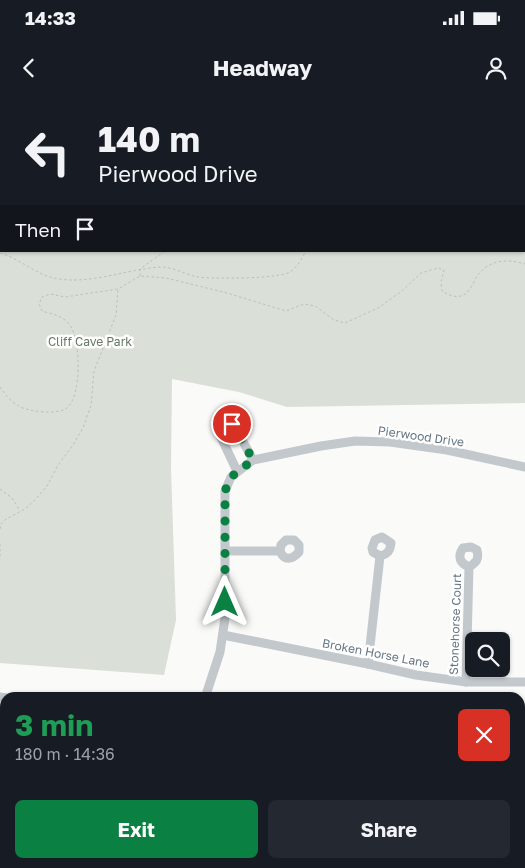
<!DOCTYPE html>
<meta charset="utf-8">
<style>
:root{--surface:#171b24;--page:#242831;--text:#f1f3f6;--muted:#9ea1a6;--accent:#0b8043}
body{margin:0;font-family:"Golos Text",sans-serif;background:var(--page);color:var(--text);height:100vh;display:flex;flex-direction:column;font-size:19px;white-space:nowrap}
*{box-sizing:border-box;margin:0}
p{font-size:16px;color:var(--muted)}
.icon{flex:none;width:28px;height:28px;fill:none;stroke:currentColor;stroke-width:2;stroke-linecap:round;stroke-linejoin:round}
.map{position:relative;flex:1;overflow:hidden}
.side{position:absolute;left:0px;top:592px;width:525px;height:176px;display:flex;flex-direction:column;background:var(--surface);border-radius:15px 15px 0 0;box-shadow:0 1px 4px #0004}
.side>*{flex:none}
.hud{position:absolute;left:0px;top:0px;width:525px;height:152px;box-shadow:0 1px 4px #0004;background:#171b24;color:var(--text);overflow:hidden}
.tools{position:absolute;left:465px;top:532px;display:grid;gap:10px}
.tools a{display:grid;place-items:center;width:45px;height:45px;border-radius:8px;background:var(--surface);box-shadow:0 1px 4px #0004;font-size:25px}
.pin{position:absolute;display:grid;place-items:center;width:42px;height:42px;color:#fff;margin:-21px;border:2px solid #fff;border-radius:50%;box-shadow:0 1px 5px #0007}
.me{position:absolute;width:55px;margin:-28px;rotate:0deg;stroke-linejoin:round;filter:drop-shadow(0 0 4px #0008)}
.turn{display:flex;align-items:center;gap:18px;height:105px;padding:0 15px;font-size:22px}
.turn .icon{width:65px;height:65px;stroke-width:2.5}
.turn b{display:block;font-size:35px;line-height:42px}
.then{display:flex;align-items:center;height:48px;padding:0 15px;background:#0003;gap:10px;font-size:19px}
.round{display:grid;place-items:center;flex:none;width:52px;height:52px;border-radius:8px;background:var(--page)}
.head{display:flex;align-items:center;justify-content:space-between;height:85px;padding:0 15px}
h1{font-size:30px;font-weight:700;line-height:38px;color:#1e9e55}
.cta{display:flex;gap:10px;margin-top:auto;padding:10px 15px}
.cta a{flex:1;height:58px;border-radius:8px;background:var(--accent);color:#fff;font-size:20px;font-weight:700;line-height:58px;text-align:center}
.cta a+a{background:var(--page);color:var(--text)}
.status{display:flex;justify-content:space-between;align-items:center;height:35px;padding:0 25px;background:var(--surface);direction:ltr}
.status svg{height:14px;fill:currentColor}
header{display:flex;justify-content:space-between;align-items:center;height:65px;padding:0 15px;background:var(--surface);font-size:22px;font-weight:700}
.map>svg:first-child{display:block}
.green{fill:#dadfd7;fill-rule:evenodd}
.building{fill:#aab3b9}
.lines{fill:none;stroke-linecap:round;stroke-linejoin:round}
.path{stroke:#bbbfc2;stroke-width:1;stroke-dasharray:2.5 2.5;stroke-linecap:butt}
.minor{stroke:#c3c8cc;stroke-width:9}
.route{stroke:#0b8043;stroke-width:9;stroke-dasharray:0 16.2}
.labels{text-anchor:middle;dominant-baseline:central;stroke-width:5;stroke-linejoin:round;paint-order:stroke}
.park-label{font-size:12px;fill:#687a64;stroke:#fff}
.street-label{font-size:12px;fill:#657683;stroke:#fff}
</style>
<div class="status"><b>14:33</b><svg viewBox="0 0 49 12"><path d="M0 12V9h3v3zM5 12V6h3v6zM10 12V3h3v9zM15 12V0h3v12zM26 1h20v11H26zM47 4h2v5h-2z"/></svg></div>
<header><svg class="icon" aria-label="back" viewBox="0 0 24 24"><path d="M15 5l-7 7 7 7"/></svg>Headway<svg class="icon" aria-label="person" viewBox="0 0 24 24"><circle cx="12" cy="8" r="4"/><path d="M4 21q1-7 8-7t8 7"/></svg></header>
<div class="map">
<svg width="525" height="768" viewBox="0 0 525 768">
<rect width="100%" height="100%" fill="#fafaf8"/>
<!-- green -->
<g class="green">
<path d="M0,0H525V303L287,307L239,292L172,279L171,368L176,520L164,575L0,563ZM524,1V151H1V1Z"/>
<path d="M162,764H317L316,768H162Z"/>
</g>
<!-- building -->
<path class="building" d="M177,764H190V766L188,768H177Z"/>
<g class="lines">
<!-- path -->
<g class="path">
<path d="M292,0V1"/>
<path d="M304,0V1"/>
<path d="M389,0V1"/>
<path d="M423,1L424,0"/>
<path d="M520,1L523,0"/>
<path d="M0,24L1,25"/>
<path d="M524,70H525"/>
<path d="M0,97L1,96"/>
<path d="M524,116L525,113"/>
<path d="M0,121H1"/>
<path d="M524,121L525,126"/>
<path d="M0,153C21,159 37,176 59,179C93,184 127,169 161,167C174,167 186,175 198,177C213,179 278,179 290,172C297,168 302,158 306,151"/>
<path d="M140,176V169L165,151"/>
<path d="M0,287C5,294 11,302 19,306C27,312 59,315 67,308C82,296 81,238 69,224C63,216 52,214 42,211L39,204L42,197L50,194L65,197L118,189L140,176L166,178L227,193L286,211L304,204L315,206L334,220L345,223L378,208L402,191L421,173L438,168L444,170L441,183L442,191C447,194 454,198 461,196C469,194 472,185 476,178C487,160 506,158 525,164"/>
<path d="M0,389L12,398L20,411"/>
<path d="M0,429L1,424L6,419L25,409L36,399L47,386L58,365L73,345L83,328L91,305L94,271L116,215L118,189"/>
<path d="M0,444V457"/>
</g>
<!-- minor -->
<g class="minor">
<path d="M237,371L218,331L219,327L227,323L234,325L253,360"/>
<path d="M225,451H280C284,461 292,460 299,452V445L294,440H286L281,445L280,451"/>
<path d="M223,535L368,564L416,575L466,582H525"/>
<path d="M368,564L380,456C388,454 390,451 391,443L382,437L375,440L372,448L373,452L380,456"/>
<path d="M466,582L469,467C477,462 479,459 477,450L471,447L463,448C457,457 460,463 469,467"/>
<path d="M0,597L7,598"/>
<path d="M205,598L220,552L225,518V391L231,377L253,360L321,346L355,341L390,342L447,350L525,367"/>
<path d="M0,685H5"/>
<path d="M520,706L525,707"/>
<path d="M398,764L412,768"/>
<path d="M156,768V764"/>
<path d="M365,768L366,764"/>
</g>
</g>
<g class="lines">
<!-- route -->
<path class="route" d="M225,502V391L231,377L253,360L234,326L232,324"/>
</g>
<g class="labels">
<!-- park labels -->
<g class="park-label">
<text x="90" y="241">Cliff Cave Park</text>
</g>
<!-- street labels -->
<g class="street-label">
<text transform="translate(421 336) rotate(8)">Pierwood Drive</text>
<text transform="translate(455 524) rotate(-88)">Stonehorse Court</text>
<text transform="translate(376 553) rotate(11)">Broken Horse Lane</text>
</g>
</g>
</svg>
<div class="tools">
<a><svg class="icon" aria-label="search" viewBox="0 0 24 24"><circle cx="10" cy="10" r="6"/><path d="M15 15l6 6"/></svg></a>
</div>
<div class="pin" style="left:232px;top:324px;background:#d93025"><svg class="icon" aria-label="arrive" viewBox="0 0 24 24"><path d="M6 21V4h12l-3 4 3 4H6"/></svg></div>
<svg class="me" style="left:225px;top:502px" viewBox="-20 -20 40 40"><path d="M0-17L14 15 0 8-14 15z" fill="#0b8043" stroke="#fff" stroke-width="4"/></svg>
<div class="hud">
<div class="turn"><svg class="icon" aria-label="left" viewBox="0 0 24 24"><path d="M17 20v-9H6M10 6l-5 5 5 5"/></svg><div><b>140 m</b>Pierwood Drive</div></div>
<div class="then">Then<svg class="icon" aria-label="arrive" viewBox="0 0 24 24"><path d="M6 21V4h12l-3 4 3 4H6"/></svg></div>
</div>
<section class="side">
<div class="head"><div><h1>3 min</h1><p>180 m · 14:36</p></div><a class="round" style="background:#d93025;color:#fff"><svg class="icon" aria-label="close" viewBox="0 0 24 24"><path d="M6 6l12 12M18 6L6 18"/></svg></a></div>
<div class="cta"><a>Exit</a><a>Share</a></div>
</section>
</div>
